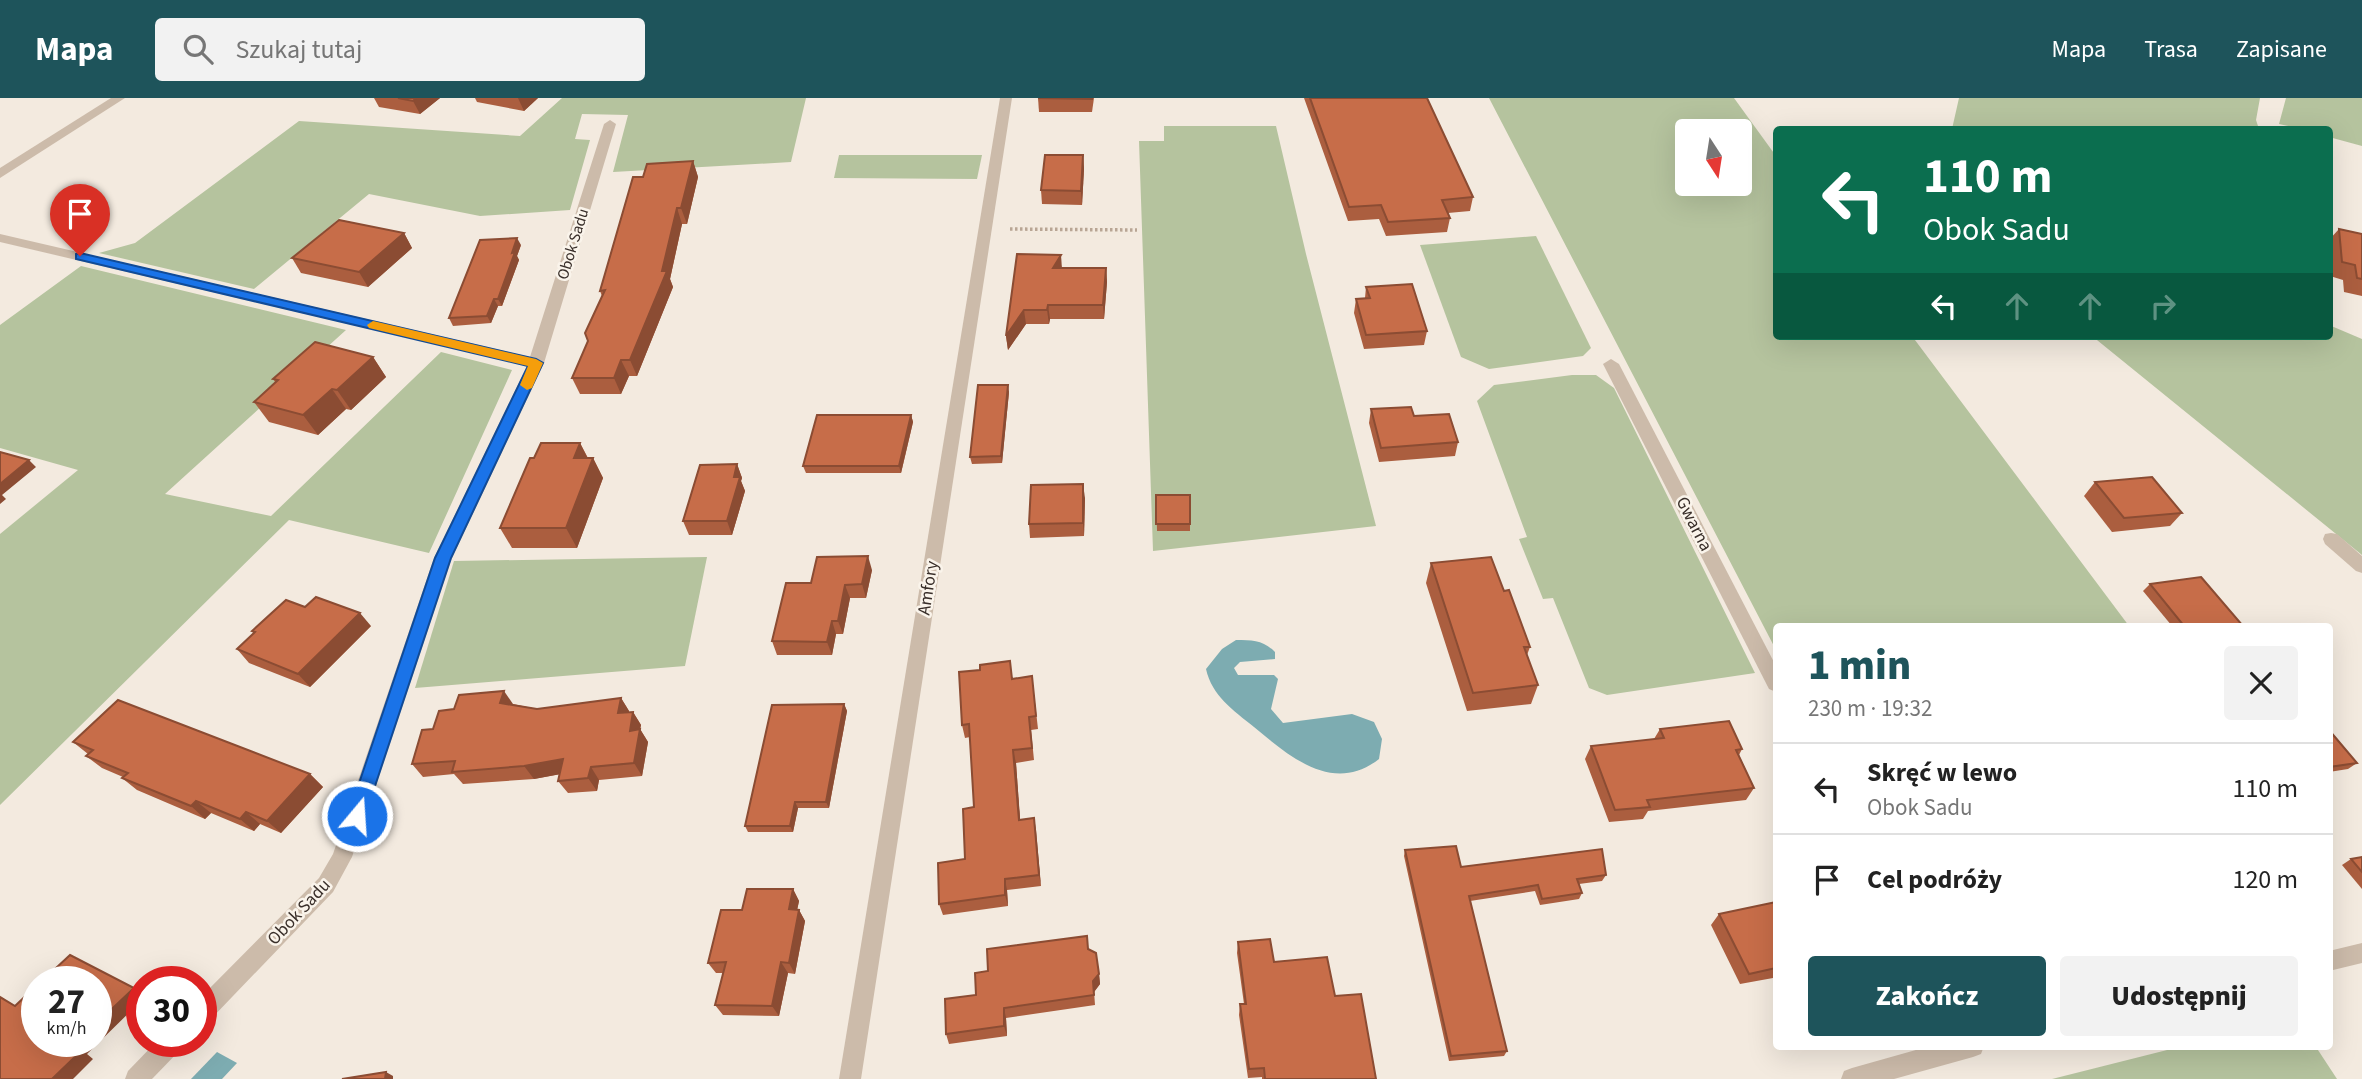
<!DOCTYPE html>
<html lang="pl">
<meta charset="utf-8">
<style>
:root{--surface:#fff;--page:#f2f2f2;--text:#222;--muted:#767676;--line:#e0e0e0;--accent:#1e545b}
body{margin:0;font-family:"Source Sans 3",sans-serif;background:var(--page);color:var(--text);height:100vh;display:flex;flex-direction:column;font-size:26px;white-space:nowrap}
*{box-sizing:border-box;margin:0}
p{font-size:23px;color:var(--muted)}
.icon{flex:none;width:38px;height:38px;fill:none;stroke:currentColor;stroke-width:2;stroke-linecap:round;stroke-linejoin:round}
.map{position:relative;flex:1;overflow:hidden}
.sheet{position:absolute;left:1773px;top:525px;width:560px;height:427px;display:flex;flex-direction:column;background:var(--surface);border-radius:7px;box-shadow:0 7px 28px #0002}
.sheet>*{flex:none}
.top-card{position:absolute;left:1773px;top:28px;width:560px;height:214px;border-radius:7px;box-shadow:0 7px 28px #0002;background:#0b6e4f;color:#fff;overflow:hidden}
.needle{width:46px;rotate:168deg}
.tools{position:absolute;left:1675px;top:21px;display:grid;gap:14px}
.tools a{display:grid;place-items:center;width:77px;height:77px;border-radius:7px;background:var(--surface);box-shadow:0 7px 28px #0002;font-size:35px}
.speed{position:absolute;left:21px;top:868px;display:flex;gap:14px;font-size:35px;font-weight:700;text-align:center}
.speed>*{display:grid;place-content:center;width:91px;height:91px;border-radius:50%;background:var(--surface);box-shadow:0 7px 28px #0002;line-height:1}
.speed small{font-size:18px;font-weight:400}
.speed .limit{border:10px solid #d22;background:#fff;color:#111}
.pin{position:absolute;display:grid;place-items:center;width:60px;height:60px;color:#fff;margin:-72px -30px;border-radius:50% 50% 50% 0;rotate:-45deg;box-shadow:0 0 7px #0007}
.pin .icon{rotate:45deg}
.me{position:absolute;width:77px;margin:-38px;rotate:18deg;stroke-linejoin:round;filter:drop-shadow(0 0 5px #0008)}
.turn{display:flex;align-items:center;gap:24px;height:147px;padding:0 35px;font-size:32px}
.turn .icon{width:91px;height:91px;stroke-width:2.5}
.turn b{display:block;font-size:49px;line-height:60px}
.lanes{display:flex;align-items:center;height:66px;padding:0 35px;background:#0003;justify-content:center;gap:35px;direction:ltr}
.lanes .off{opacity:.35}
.round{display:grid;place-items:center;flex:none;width:74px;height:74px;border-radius:7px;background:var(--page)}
.summary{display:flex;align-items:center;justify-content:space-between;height:119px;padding:0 35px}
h1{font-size:42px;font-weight:800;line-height:52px;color:var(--accent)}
.cta{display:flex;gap:14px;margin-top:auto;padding:14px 35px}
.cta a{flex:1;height:80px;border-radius:7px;background:var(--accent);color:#fff;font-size:28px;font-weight:800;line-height:80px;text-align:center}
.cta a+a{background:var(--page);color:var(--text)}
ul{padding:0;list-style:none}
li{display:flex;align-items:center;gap:21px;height:91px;padding:0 35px;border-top:2px solid var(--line)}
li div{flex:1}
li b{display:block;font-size:26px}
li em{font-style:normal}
header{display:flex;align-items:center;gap:42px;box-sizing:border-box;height:98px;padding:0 35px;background:var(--accent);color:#fff}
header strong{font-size:33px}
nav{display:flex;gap:38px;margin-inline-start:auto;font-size:24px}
.search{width:490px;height:63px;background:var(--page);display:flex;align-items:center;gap:18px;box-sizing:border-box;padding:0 24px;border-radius:7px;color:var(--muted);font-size:26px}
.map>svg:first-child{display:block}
.green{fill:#b5c39e;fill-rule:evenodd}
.water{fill:#7dacb1}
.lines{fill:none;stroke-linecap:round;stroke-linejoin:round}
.path{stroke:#b8a594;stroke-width:3.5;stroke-dasharray:2.5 2.5;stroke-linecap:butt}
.minor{fill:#cba;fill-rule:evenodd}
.wall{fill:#ab5e3f}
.shaded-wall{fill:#8b4c33}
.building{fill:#c76d49;stroke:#8b4c33;stroke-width:2}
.route{fill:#1a73e8;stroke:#114b97;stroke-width:2}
.slow{fill:#f59e0b}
.labels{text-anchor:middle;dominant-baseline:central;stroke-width:5;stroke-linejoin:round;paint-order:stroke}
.far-street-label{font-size:16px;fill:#392f2a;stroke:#faf4eb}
.street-label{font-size:18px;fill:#392f2a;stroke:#faf4eb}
</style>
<header>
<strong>Mapa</strong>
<div class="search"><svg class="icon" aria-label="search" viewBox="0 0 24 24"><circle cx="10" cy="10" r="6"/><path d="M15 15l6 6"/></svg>Szukaj tutaj</div>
<nav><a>Mapa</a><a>Trasa</a><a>Zapisane</a></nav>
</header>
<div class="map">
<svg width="2362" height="981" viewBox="0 0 2362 981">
<rect width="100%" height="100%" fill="#f3eadf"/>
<!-- green -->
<g class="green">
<path d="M562,0H806L791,64L613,74L628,17L582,16L575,41L590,42L570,112L480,118L369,96L254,191L99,155L135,145L299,23L520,38Z"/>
<path d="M1489,0H1734L1776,58V238H1912L2129,528H1776V552ZM1687,33H1740V86H1687Z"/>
<path d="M1959,0H2260L2256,22L2259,31H1952Z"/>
<path d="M2286,0H2362V48L2329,39V32L2301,31L2279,26Z"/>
<path d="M1164,28H1276L1306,156L1376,428L1153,453L1139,43H1164Z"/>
<path d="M839,57H982L977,81L834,80Z"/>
<path d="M1536,138L1591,250L1583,258L1489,271L1461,259L1420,147Z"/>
<path d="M81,168L346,232L165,396L271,418L441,254L512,272L429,455L289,422L0,707V436L78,372L0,350V227Z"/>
<path d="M2329,227L2362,241V457L2092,238H2329Z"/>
<path d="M1572,277H1596L1614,290L1755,575L1607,597L1589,590L1553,500L1543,501L1519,441L1527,439L1477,303L1494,287Z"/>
<path d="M707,459L685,568L415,590L454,463Z"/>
<path d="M2183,948L2316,949L2337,981H2052Z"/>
</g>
<!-- water -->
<g class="water">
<path d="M1236,542C1253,542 1263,542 1275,554V561L1240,564L1234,570L1238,577H1274L1278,581L1271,611L1283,625L1352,616L1374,624L1382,641L1379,661C1333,697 1289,658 1254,629C1233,612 1212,598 1206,571L1222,551Z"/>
<path d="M217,954L237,965L222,981H191Z"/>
</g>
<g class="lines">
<!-- path -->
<path class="path" d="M1010,131L1137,132"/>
<!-- minor -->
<g class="minor">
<path d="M111,0H125L0,80V70Z"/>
<path d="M1000,0H1012L861,981H839Z"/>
<path d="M610,22L616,26L544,265L452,460L352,759L333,794L209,923L201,926V899L319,780L333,756L434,460L527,268L0,144V136L530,259L604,26Z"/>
<path d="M1611,261L1619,266L1776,568V594L1769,591L1603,266Z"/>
<path d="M2331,435L2337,436L2362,458V475L2356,473L2325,446L2323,441L2325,436Z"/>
<path d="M2362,845V865L2329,873V853Z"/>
<path d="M157,943H184L181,951L152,981H125L128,973Z"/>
<path d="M1930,948H1984L1981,956L1973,959L1894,981H1841L1844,973L1852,970Z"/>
</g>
</g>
<!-- wall -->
<g class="wall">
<path d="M374,0H440L420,16L379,9Z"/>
<path d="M475,0H538L524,13L477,4Z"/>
<path d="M1038,0H1094L1092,14H1039Z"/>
<path d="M1304,0H1427L1473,99L1470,113L1448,115L1450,120L1447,134L1386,138L1379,121L1348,123Z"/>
<path d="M1083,57L1084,71L1082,107L1042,106L1041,92Z"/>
<path d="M693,63L698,79L687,126H682L670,181L673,189L637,278H629L621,296H580L572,280L588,243L602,198L600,193L643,79Z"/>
<path d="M2339,131L2362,136V198L2344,194L2343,182L2330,178L2329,142Z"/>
<path d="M404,135L412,150L368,189L301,175L292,160Z"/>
<path d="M521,147L517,158L519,162L502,208H498L491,225L453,228L449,220Z"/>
<path d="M1017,156L1062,170H1106L1107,184L1104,221H1050L1049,226H1026L1008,252L1006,238Z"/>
<path d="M1366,189L1427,233L1424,247L1364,251L1354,215L1356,201L1365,200Z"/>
<path d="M373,259L386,279L351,312L346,311L318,337L269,324L254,304L276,285L273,281Z"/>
<path d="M1009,294L1002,365L972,366L970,359Z"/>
<path d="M1371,311L1414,318L1458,344L1455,358L1379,364L1369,325Z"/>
<path d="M911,317L913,324L901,375H806L803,368Z"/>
<path d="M580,345L588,360H593L603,380L577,450H512L500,430L534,360Z"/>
<path d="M737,366L742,380L741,383L745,393L732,437H689L683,423Z"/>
<path d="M2095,384L2182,415L2170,428L2112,434L2084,398Z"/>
<path d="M1156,397H1190V433H1157Z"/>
<path d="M1085,400L1084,438L1030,440L1029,426Z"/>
<path d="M1431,465L1504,493L1530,549L1527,557L1538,587L1531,606L1467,613L1426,485Z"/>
<path d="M872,472L866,500H850L843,536H836L832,557H777L772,543L811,485Z"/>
<path d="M2150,486L2243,528H2172L2143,493Z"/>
<path d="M371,528L310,589L249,565L237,551L254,535L252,533Z"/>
<path d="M1032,578L1038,631L1031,632L1034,662L1016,665L1020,722L1034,720L1041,788L1007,792L1008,808L943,817L939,806L965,761L974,709L970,639L965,640L962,627L1013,581Z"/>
<path d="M621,600L629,613V615L633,614L641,627L640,631L648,644L642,678L599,682L597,693L568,695L558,683L560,676L534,681L463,686L454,676L423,679L412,666L513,606L537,611Z"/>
<path d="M844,606L847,613L829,710H798L793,734H748L745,728Z"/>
<path d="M1660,631L1742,651L1739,657L1754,690L1746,702L1648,713L1643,721L1609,724L1585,661L1591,648L1654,641Z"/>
<path d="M2329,632L2357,665L2348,671L2329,674Z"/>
<path d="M73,644L310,676L323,689L281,735L260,726L254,733L211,715L205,721L137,692L122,680L123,679L102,670L86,658L88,656Z"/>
<path d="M1405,752L1461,769L1606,777L1602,783L1579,786L1582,795L1579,801L1540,807L1535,793L1470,803L1507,953L1504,958L1449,963L1404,758Z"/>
<path d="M2362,759V791L2342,767L2351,761Z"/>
<path d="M793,791L799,803L797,812H799L805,823L795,876L788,875L779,918L723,917L715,907L723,875H716L708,865L742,812Z"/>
<path d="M1776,804V886L1773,880L1740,886L1711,827L1719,816Z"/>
<path d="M1238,844L1335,898L1376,981H1262V979L1248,980L1239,917L1240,906H1244L1237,855Z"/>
<path d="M1088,851L1099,876L1100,886L1094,894L1095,907L1006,920L1007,938L949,946L946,936L976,897L988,873Z"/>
</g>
<!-- shaded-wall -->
<g class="shaded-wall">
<path d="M416,0H440L420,16L413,3Z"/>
<path d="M518,0H538L524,13Z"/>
<path d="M1083,57L1084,71L1082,107L1081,93Z"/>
<path d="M693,63L698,79L687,126L681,110Z"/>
<path d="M677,110L682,126L670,181L673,189L637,278L630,262L662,173Z"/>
<path d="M404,135L412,150L368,189L359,174Z"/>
<path d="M517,140L521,147L517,158L519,162L502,208L498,201Z"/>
<path d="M1061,157L1062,171L1053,170Z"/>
<path d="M1106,170L1107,184L1104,221L1103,207Z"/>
<path d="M494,201L498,208L491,225L487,218Z"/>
<path d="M1048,207L1050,221L1049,226L1047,212Z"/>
<path d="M1024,212L1026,226L1008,252L1006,238Z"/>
<path d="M373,259L386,279L351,312L337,292Z"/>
<path d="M621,262L629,278L621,296L614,280Z"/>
<path d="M1008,287L1009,294L1002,365L1001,358Z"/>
<path d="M332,291L346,311L318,337L303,317Z"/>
<path d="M911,317L913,324L901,375L899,368Z"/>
<path d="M580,345L590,365L574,360Z"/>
<path d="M593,360L603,380L577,450L566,430Z"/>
<path d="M29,362L36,369L2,397L6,401L0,406V386Z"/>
<path d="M737,366L742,380L741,383L745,393L732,437L727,423L734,379Z"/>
<path d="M1083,386L1085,400L1084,438L1083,425Z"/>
<path d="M868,458L872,472L866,500L862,486Z"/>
<path d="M845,487L850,500L843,536L838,523Z"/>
<path d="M360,515L371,528L310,589L298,576Z"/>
<path d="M832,523L836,536L832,557L827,544Z"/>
<path d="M504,593L513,606L510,618L500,605Z"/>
<path d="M621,600L629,613L626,628L618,615Z"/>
<path d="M844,606L847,613L829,710L826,704Z"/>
<path d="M633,614L641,627L637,645L630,633Z"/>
<path d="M640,631L648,644L642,678L634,665Z"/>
<path d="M1013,652L1016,665L1021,734L1019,722Z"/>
<path d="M563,661L572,674L534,681L524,668Z"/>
<path d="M591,669L599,682L597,693L588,680Z"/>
<path d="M310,676L323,689L281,735L267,723Z"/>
<path d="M196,703L211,715L205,721L191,708Z"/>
<path d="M795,704L798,710L793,734L790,728Z"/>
<path d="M246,714L260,726L254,733L240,721Z"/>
<path d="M1034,720L1036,732L1041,788L1039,777Z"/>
<path d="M1005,781L1007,792L1008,808L1005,797Z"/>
<path d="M793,791L799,803L795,822L789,811Z"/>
<path d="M799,812L805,823L795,876L789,865Z"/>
<path d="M781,864L788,875L779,918L772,908Z"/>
<path d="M1099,876L1100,886L1094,894L1095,907L1093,883Z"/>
<path d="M134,890L142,895V902L87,956L93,961L73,981H52L73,949L79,943H96V926Z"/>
<path d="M1004,910L1006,920L1007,938L1004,928Z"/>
<path d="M386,974L393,978V981H385Z"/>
</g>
<!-- building -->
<g class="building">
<path d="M398,0H416L413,3Z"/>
<path d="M1038,0H1092V1Z"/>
<path d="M1310,0H1427L1473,99L1442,102L1450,120L1388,124L1381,107L1349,109Z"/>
<path d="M1045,57H1083L1081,93L1041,92Z"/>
<path d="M693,63L681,110H677L662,173H667L630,262H621L614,280H572L588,243L585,235L605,192L600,193L633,79H643L647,66Z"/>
<path d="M339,122L404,135L359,174L292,160Z"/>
<path d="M2339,131L2362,136V181L2357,180L2355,167L2342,164Z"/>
<path d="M517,140L512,155L515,154L498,201H494L487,218L449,220L480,142Z"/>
<path d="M1017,156L1061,157L1053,170H1106L1103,207H1048L1047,212H1024L1006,238Z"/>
<path d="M1412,186L1427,233L1366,237L1356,201L1370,200L1366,189Z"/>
<path d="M315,244L373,259L337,292L332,291L303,317L254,304L278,282L273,281Z"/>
<path d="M978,287H1008L1001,358L970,359Z"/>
<path d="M1411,309L1414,318L1449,316L1458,344L1381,350L1371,311Z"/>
<path d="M817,317H911L899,368H803Z"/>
<path d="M541,345H580L574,360H593L566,430H500L530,360H534Z"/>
<path d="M0,354L29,362L0,386Z"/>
<path d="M737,366L734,379H740L727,423H683L700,367Z"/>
<path d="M2152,379L2182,415L2124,420L2095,384Z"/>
<path d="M1083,386V425L1029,426L1031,387Z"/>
<rect x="1156" y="397" width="34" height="29"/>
<path d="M868,458L862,486L845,487L838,523H832L827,544L772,543L786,485H811L817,459Z"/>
<path d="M1491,459L1504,493L1509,492L1530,549H1524L1538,587L1473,595L1431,465Z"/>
<path d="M2201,479L2243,528H2184L2150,486Z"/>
<path d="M316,499L360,515L298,576L237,551L255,534L252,533L286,502L305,509Z"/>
<path d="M1010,563L1012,581L1032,578L1036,618L1029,619L1032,650L1013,652L1019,722L1034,720L1039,777L1005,781V797L939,806L938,765L965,761L963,711L974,709L969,626L962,627L959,574L980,572V567Z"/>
<path d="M504,593L500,605L537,611L621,600L618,615L633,614L630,633L640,631L634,665L591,669L588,680L558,683L563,661L524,668L452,674L455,663L412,666L422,632L433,631L439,613L454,611L459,597Z"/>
<path d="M118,602L310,676L267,723L246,714L240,721L196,703L191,708L122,680L128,675L86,658L93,652L73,644Z"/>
<path d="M844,606L826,704H795L790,728H745L772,607Z"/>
<path d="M1729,623L1742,651L1736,652L1754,690L1647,702L1650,709L1615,712L1591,648L1664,640L1660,631Z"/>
<path d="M2329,632L2357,665L2329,669Z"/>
<path d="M1456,748L1461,769L1602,751L1606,777L1577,781L1582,795L1542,801L1538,787L1469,798L1507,953L1451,958L1405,752Z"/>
<path d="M2362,759V774L2351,761Z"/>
<path d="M747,791H793L789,811L799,812L789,865L781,864L772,908L715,907L726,864L708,865L721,812H742Z"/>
<path d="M1776,804V870L1749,876L1719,816Z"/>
<path d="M1087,838L1088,851L1096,855L1099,876L1093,883L1094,897L1004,910V928L946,936L945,901L976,897L975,875L988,873L987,851Z"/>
<path d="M1270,841L1274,864L1327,859L1335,898L1361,896L1376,981H1265L1264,970L1249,971L1240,906H1246L1238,844Z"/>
<path d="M70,857L134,890L96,926V884H41Z"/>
<path d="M37,887V943H79L73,949L80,954L52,981H0V899L15,908Z"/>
<path d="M386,974L385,981H342Z"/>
</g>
<!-- route -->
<path class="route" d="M80,155L536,261L543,265L451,460L363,724L357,726L350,724L348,718L435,460L528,268L76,161V156Z"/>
<!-- slow -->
<path class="slow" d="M373,223L536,261L543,265L532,290L527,292L520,287L528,268L369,230L367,227Z"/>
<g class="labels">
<!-- far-street labels -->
<g class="far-street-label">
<text transform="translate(573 146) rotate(-73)">Obok Sadu</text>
</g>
<!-- street labels -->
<g class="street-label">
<text transform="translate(1694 426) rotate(63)">Gwarna</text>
<text transform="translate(928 490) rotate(-81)">Amfory</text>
<text transform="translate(299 814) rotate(-47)">Obok Sadu</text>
</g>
</g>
</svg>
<div class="tools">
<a><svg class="needle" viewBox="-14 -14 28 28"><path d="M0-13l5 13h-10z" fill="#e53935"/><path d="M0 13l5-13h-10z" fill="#767676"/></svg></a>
</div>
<div class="speed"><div>27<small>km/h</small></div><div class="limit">30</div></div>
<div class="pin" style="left:80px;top:158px;background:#d93025"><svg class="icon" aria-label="arrive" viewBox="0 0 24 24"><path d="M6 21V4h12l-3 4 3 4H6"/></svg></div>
<svg class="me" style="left:357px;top:718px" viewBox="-20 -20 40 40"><circle r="17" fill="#1a73e8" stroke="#fff" stroke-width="3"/><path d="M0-11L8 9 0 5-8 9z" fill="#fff"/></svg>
<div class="top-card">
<div class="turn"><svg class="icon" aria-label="left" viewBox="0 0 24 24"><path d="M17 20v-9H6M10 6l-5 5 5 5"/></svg><div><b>110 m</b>Obok Sadu</div></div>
<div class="lanes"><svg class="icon" aria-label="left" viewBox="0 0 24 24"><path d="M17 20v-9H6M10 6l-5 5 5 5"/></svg><svg class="icon off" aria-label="ahead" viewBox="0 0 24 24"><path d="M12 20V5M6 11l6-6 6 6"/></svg><svg class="icon off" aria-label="ahead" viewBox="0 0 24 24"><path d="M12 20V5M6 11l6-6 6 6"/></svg><svg class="icon off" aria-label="right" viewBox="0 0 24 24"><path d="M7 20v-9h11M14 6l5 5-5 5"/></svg></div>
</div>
<section class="sheet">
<div class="summary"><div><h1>1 min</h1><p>230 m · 19:32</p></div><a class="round"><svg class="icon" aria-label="close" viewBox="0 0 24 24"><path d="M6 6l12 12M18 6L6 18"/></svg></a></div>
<ul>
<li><svg class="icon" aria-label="left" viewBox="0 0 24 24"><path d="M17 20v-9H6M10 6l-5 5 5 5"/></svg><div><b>Skręć w lewo</b><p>Obok Sadu</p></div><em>110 m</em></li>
<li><svg class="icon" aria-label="arrive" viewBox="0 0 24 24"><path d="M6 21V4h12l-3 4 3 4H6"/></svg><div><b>Cel podróży</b></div><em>120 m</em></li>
</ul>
<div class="cta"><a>Zakończ</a><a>Udostępnij</a></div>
</section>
</div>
